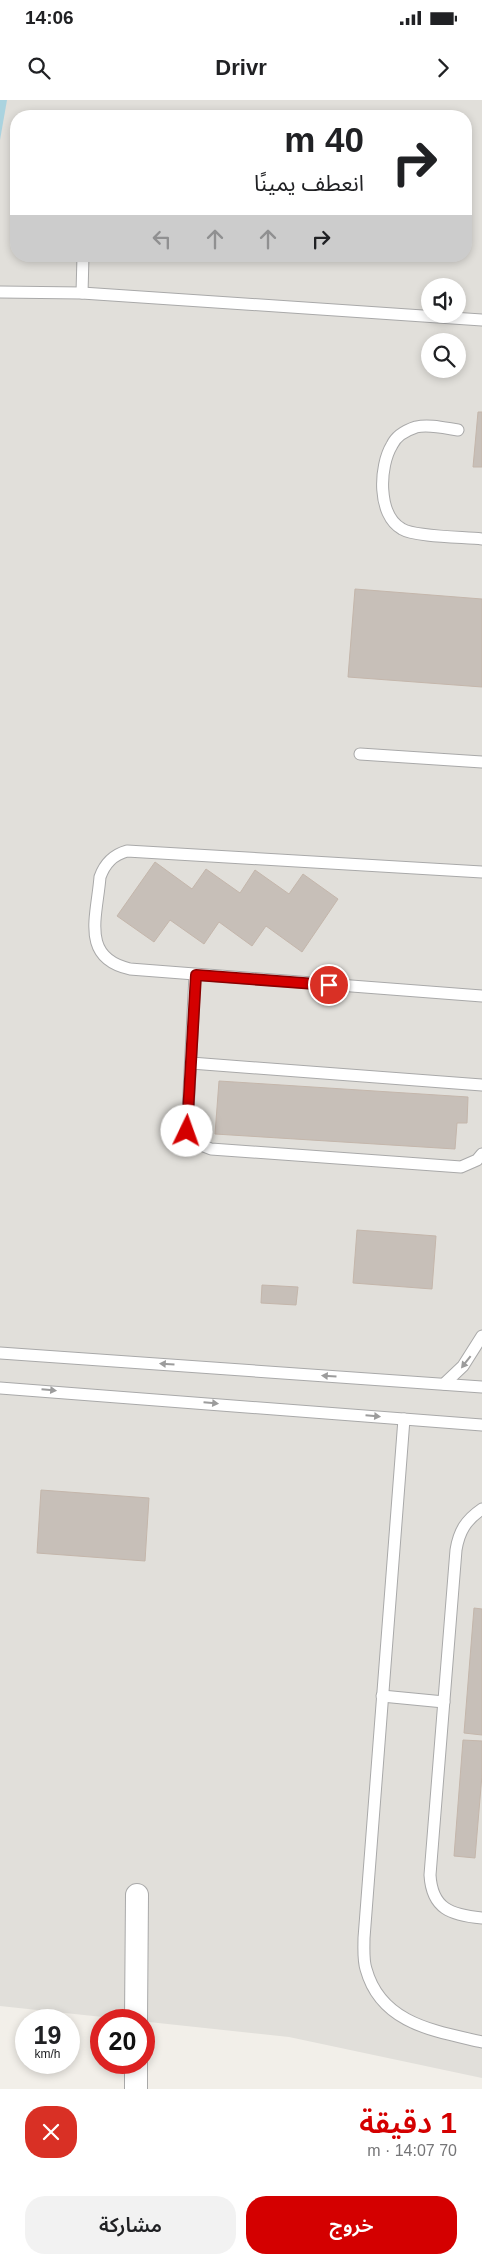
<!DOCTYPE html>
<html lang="ar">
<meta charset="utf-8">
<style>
:root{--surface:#fff;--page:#f2f2f2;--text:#202124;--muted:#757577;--accent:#d40000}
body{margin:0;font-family:Arial,"Noto Sans Arabic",sans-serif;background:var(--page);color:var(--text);direction:rtl;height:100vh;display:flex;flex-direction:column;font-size:19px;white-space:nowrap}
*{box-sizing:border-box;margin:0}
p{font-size:16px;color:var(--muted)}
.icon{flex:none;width:28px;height:28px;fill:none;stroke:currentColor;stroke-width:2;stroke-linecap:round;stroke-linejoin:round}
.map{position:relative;height:1989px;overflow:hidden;direction:ltr}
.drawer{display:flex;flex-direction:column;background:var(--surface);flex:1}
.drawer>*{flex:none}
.guide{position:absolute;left:10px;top:10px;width:462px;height:152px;border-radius:20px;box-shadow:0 2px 8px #0003;direction:rtl;background:#fff;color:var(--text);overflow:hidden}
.buttons{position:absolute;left:421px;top:178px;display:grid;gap:10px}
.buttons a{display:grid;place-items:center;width:45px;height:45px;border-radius:50%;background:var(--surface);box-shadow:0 2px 8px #0003;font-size:25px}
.speed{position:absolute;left:15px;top:1909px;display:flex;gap:10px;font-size:25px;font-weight:700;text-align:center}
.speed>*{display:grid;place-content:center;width:65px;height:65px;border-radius:50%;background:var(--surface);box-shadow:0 2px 8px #0003;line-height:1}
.speed small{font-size:12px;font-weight:400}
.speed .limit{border:8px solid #d22;background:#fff;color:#111}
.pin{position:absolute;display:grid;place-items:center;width:42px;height:42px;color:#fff;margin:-21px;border:2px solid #fff;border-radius:50%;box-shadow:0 1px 5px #0007}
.me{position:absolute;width:55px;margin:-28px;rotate:3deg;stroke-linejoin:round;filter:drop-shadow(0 0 4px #0008)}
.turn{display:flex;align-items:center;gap:18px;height:105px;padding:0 25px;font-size:22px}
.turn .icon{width:65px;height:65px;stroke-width:2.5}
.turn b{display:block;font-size:35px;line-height:42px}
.lanes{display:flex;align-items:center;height:48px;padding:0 25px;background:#0003;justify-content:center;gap:25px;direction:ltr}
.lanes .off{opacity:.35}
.round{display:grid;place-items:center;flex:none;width:52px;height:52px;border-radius:20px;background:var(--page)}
.headline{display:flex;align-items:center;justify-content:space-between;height:85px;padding:0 25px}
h1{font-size:30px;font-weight:600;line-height:38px;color:var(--accent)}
.primary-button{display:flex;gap:10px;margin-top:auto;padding:10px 25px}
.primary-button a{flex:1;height:58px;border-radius:20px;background:var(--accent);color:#fff;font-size:20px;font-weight:600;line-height:58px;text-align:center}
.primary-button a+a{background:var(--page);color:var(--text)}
.status{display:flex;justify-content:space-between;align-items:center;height:35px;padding:0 25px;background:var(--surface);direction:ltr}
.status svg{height:14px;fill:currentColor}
header{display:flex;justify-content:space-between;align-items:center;height:65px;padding:0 25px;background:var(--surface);font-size:22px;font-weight:600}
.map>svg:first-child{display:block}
.airport{fill:#e1dfda;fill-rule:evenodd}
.water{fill:#aad3df}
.building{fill:#c7bfb8;stroke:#c4b6ab}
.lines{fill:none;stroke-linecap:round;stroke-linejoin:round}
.lane-casing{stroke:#a9a9a9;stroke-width:13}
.street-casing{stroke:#a9a9a9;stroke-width:24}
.lane{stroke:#fff;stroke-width:11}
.street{stroke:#fff;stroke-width:22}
.oneway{fill:#9c9c9c}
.route-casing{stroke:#8a0000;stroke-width:12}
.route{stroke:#d40000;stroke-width:9}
</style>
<div class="status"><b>14:06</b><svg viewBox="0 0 49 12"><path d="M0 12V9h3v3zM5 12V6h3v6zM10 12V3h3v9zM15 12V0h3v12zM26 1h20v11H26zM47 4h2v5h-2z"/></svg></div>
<header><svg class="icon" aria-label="forward" viewBox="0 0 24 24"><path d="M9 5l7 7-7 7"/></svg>Drivr<svg class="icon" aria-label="search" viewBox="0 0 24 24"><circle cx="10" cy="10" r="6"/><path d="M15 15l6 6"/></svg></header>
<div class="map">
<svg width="482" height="1989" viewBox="0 0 482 1989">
<rect width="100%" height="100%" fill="#f2efe9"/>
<!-- airport -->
<path class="airport" d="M0,0H482V1978L289,1937L0,1906ZM16,16H466V156H16ZM430,186H458V214H430ZM430,241H458V269H430Z"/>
<!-- water -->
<path class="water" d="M0,0H7L0,40Z"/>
<!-- building -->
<g class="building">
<path d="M478,312H482V367H473Z"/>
<path d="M355,489L482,499V587L348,577Z"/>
<path d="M155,762L192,789L206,769L240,793L255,770L289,794L303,774L338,799L302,852L266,826L252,846L219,822L204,844L170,820L154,842L117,816Z"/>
<path d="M219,981L468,997L467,1023H457L455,1049L215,1034Z"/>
<path d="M357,1130L436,1136L432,1189L353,1183Z"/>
<path d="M262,1185L298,1187L296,1205L261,1203Z"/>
<path d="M41,1390L149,1398L145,1461L37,1453Z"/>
<path d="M474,1508L482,1509V1635L464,1633Z"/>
<path d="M463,1640L482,1641V1675L475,1758L454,1756Z"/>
</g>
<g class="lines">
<!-- lane casing -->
<g class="lane-casing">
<g id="lane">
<path d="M0,192L82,193L482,220"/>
<path d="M82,193L83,156"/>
<path d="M458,330C445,328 429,324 416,327C407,330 396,336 392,345C379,366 377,415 402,429C415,437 465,437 482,439"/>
<path d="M360,654L482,662"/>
<path d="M482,772L127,751C113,755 105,763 100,777C97,816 80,858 130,869L482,896"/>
<path d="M195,875L187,1031L196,1043L211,1049L461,1067L477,1060L482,1054"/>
<path d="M191,963L482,985"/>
<path d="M0,1253L482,1287"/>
<path d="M444,1284L463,1266L482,1236"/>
<path d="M0,1288L482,1325"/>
<path d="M404,1319L364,1838C364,1848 363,1860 366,1869C381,1924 435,1931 482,1942"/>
<path d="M482,1409C466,1420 459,1431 456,1450L430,1775C432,1809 451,1815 482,1818"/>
<path d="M382,1596L444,1602"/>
</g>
</g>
<!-- street casing -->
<g class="street-casing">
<g id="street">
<path d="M136,1920L137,1795"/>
<path d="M136,1989V1962"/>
</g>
</g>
<!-- lane -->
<use href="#lane" class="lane"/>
<!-- street -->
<use href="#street" class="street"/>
</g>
<!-- one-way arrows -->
<defs><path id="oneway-solid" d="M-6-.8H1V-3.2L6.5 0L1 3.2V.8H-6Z" transform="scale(1.25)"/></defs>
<g class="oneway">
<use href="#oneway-solid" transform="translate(466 1262) rotate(128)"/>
<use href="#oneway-solid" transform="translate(167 1264) rotate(-176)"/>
<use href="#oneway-solid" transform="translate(329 1276) rotate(-176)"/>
<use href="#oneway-solid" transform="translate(49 1290) rotate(5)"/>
<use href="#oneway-solid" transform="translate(211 1303) rotate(5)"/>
<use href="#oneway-solid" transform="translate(373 1316) rotate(5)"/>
</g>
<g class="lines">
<!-- route casing -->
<g class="route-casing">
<path id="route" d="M187,1031L196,875L329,885"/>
</g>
<!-- route -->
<use href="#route" class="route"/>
</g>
</svg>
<div class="buttons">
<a><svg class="icon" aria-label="sound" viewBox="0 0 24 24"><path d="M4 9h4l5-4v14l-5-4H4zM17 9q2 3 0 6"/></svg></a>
<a><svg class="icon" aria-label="search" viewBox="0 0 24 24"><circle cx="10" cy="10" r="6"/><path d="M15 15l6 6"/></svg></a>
</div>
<div class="speed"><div>19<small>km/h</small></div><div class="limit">20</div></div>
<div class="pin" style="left:329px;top:885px;background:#d93025"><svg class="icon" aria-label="arrive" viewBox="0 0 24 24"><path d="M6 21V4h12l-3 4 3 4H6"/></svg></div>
<svg class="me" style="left:187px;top:1031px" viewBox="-20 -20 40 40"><circle r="19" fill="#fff"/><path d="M0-13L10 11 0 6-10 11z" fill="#d40000"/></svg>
<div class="guide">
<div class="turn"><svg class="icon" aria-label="right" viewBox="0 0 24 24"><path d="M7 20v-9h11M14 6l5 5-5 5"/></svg><div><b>40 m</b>انعطف يمينًا</div></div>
<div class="lanes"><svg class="icon off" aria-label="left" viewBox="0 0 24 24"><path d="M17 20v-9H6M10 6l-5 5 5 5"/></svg><svg class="icon off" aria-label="ahead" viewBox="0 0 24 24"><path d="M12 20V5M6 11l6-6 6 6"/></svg><svg class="icon off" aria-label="ahead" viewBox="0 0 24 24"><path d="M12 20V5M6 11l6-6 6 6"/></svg><svg class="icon" aria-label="right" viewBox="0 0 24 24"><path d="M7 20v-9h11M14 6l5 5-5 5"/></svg></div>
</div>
</div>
<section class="drawer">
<div class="headline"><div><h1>1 دقيقة</h1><p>70 m · 14:07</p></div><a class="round" style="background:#d93025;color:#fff"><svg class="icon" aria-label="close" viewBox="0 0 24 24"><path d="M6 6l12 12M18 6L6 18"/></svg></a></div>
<div class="primary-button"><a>خروج</a><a>مشاركة</a></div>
</section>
